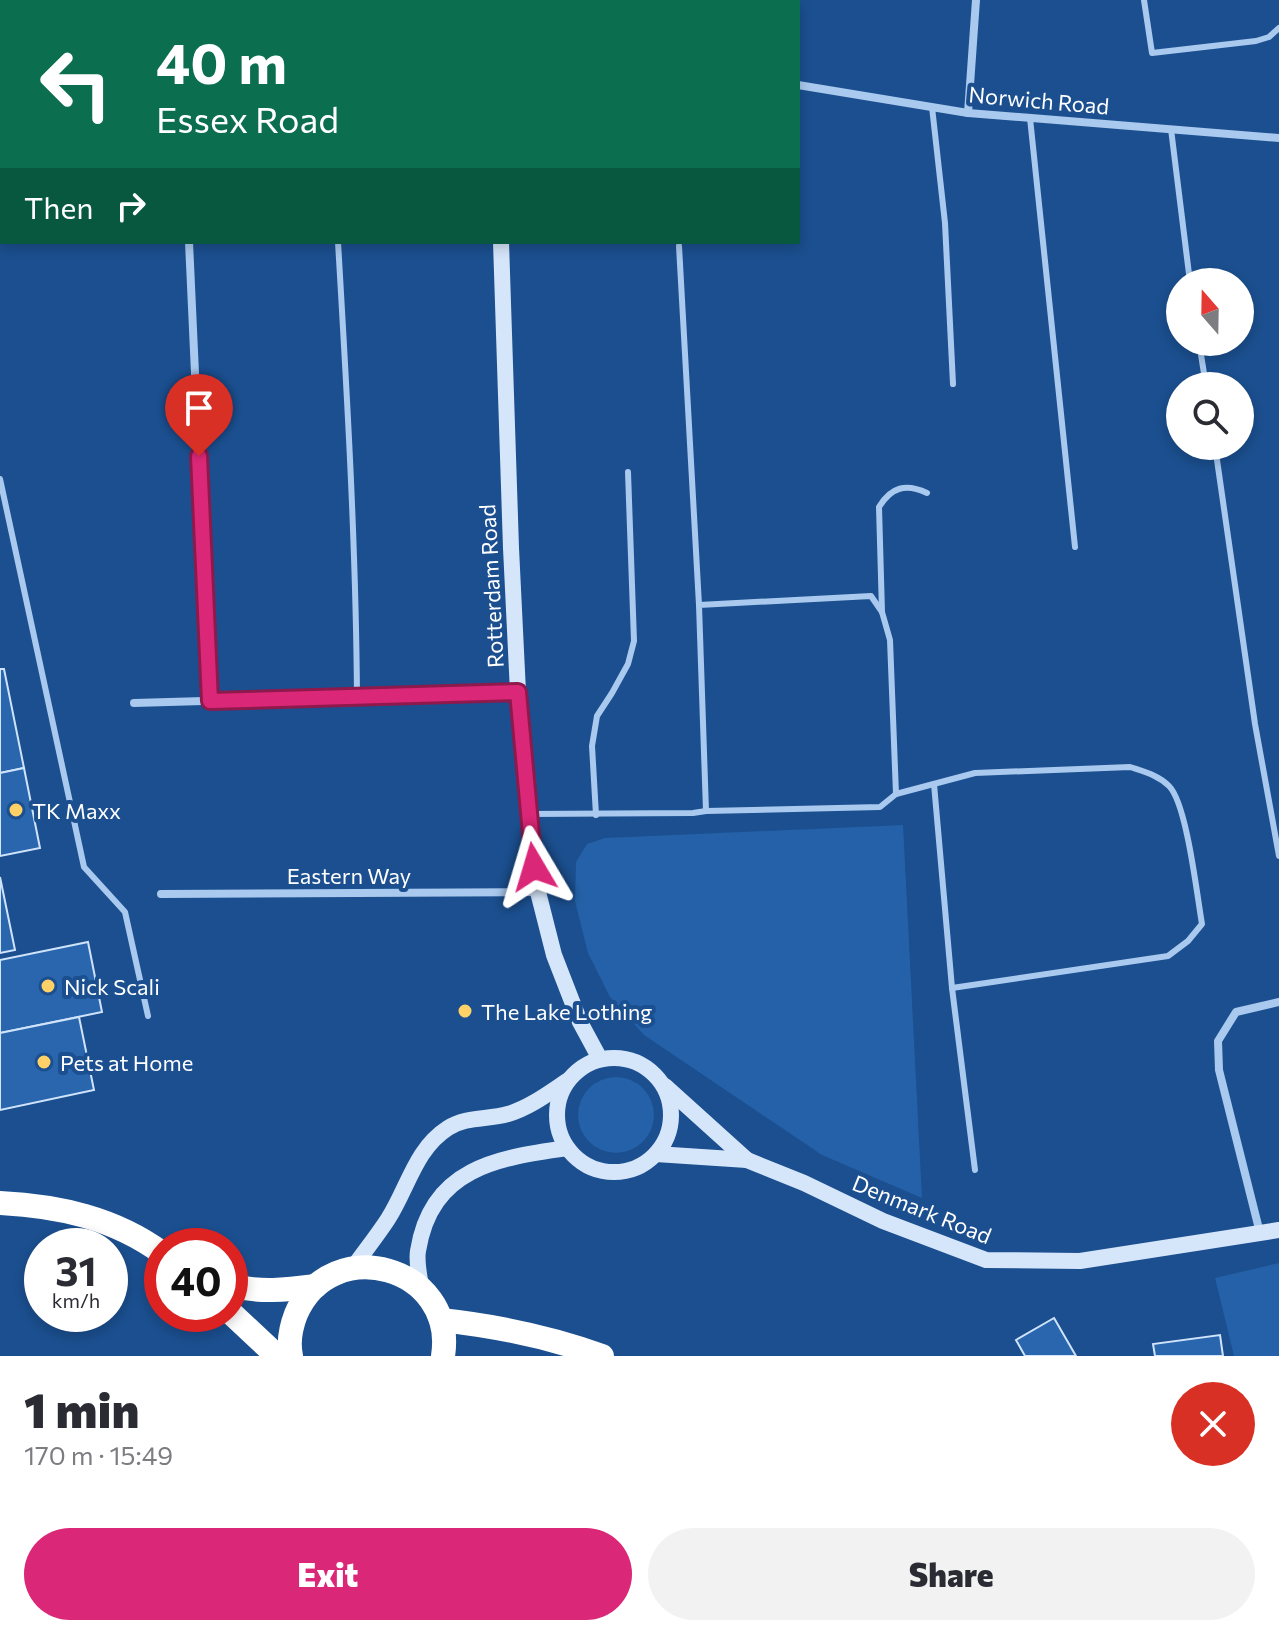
<!DOCTYPE html>
<meta charset="utf-8">
<style>
:root{--surface:#fff;--page:#f2f2f3;--text:#2b2b33;--muted:#7c7c81;--accent:#db2777}
body{margin:0;font-family:Commissioner,sans-serif;background:var(--page);color:var(--text);height:100vh;display:flex;flex-direction:column;font-size:30px;white-space:nowrap}
*{box-sizing:border-box;margin:0}
p{font-size:26px;color:var(--muted)}
.icon{flex:none;width:44px;height:44px;fill:none;stroke:currentColor;stroke-width:2;stroke-linecap:round;stroke-linejoin:round}
.map{position:relative;height:1356px;overflow:hidden}
.sheet{display:flex;flex-direction:column;background:var(--surface);flex:1}
.sheet>*{flex:none}
.hud{position:absolute;left:0px;top:0px;width:800px;height:244px;box-shadow:0 4px 12px #0003;background:#0b6e4f;color:#fff;overflow:hidden}
.needle{width:52px;rotate:340deg}
.tools{position:absolute;left:1166px;top:268px;display:grid;gap:16px}
.tools a{display:grid;place-items:center;width:88px;height:88px;border-radius:50%;background:var(--surface);box-shadow:0 4px 12px #0003;font-size:40px}
.speed{position:absolute;left:24px;top:1228px;display:flex;gap:16px;font-size:40px;font-weight:700;text-align:center}
.speed>*{display:grid;place-content:center;width:104px;height:104px;border-radius:50%;background:var(--surface);box-shadow:0 4px 12px #0003;line-height:1}
.speed small{font-size:20px;font-weight:400}
.speed .limit{border:12px solid #d22;background:#fff;color:#111}
.pin{position:absolute;display:grid;place-items:center;width:68px;height:68px;color:#fff;margin:-82px -34px;border-radius:50% 50% 50% 0;rotate:-45deg;box-shadow:0 0 8px #0007}
.pin .icon{rotate:45deg}
.me{position:absolute;width:88px;margin:-44px;rotate:353deg;stroke-linejoin:round;filter:drop-shadow(0 0 6px #0008)}
.turn{display:flex;align-items:center;gap:28px;height:168px;padding:0 24px;font-size:36px}
.turn .icon{width:104px;height:104px;stroke-width:2.5}
.turn b{display:block;font-size:56px;line-height:68px}
.then{display:flex;align-items:center;height:76px;padding:0 24px;background:#0003;gap:16px;font-size:30px}
.round{display:grid;place-items:center;flex:none;width:84px;height:84px;border-radius:42px;background:var(--page)}
.head{display:flex;align-items:center;justify-content:space-between;height:136px;padding:0 24px}
h1{font-size:48px;font-weight:800;line-height:60px}
.cta{display:flex;gap:16px;margin-top:auto;padding:16px 24px}
.cta a{flex:1;height:92px;border-radius:48px;background:var(--accent);color:#fff;font-size:32px;font-weight:800;line-height:92px;text-align:center}
.cta a+a{background:var(--page);color:var(--text)}
.map>svg:first-child{display:block}
.green{fill:#2461a8}
.building{fill:#2a66ad;stroke:#cfe3fa;stroke-width:2}
.lines{fill:none;stroke-linecap:round;stroke-linejoin:round}
.lane{stroke:#a9c9ee;stroke-width:6}
.street{stroke:#a9c9ee;stroke-width:8}
.secondary{stroke:#d6e6fa;stroke-width:16}
.highway{stroke:#fff;stroke-width:24}
.route-casing{stroke:#8e194d;stroke-width:20}
.route{stroke:#db2777;stroke-width:14}
.poi-dot{fill:#ffd166;stroke:#1b4f8f;stroke-width:3}
.labels{text-anchor:middle;dominant-baseline:central;stroke-width:8;stroke-linejoin:round;paint-order:stroke}
.street-label{font-size:22px;fill:#fff;stroke:#1b4f8f}
.poi-label{font-size:22px;fill:#fff;stroke:#1b4f8f;text-anchor:start}
</style>
<div class="map">
<svg width="1279" height="1356" viewBox="0 0 1279 1356">
<rect width="100%" height="100%" fill="#1b4f8f"/>
<!-- green -->
<g class="green">
<path d="M903,825L922,1198L822,1155L644,1035L610,997L588,953L575,901L576,862L587,844L605,838Z"/>
<circle cx="616" cy="1115" r="38"/>
<path d="M1279,1263V1356H1234L1215,1278Z"/>
</g>
<!-- building -->
<g class="building">
<path d="M537,0H610V2L597,0V2H537Z"/>
<path d="M0,669H4L24,768L0,773Z"/>
<path d="M24,768L40,848L0,856V773Z"/>
<path d="M0,877L15,950L0,953Z"/>
<path d="M88,942L102,1012L0,1033V960Z"/>
<path d="M79,1017L94,1090L0,1110V1033Z"/>
<path d="M1054,1318L1076,1356H1025L1016,1340Z"/>
<path d="M1220,1335L1223,1356H1155L1153,1344Z"/>
</g>
<g class="lines">
<!-- lane -->
<g class="lane">
<path d="M1144,0L1152,53L1256,41L1269,37L1279,28"/>
<path d="M653,2V0"/>
<path d="M932,107L945,223L953,384"/>
<path d="M1030,118L1075,547"/>
<path d="M1171,129L1190,282"/>
<path d="M338,242C347,394 356,546 357,698"/>
<path d="M679,246L699,605"/>
<path d="M1199,342L1206,386"/>
<path d="M1215,446L1255,724L1279,856"/>
<path d="M0,479L84,867L125,912L148,1016"/>
<path d="M882,612L879,507C891,487 906,483 927,493"/>
<path d="M934,784L952,988L975,1170"/>
<path d="M706,811L699,605L871,596L882,612L890,640L896,794"/>
<path d="M529,814L693,813L706,811L880,807L896,794L975,773L1130,767C1145,772 1158,775 1169,786C1187,804 1197,896 1202,924L1188,941L1168,956L952,988"/>
<path d="M596,815L592,746L597,716L612,693L628,664L634,641L628,472"/>
</g>
<!-- street -->
<g class="street">
<path d="M0,73H2"/>
<path d="M798,85L968,113L1279,138"/>
<path d="M968,113L976,0"/>
<path d="M189,242L210,701"/>
<path d="M134,703L517,692"/>
<path d="M161,894L538,892"/>
<path d="M1260,1233L1219,1070L1218,1041L1236,1012L1279,1002"/>
</g>
<!-- secondary -->
<g class="secondary">
<path d="M492,0V2"/>
<path d="M501,242L511,548L518,692L531,842L538,892L554,955L580,1022L600,1059"/>
<circle cx="614" cy="1115" r="57"/>
<path d="M665,1086L747,1160"/>
<path d="M656,1154L747,1160L804,1183L883,1221L986,1260L1080,1261L1279,1230"/>
<path d="M352,1269C364,1252 377,1236 388,1219C408,1188 415,1149 448,1128C466,1116 488,1120 508,1114C529,1108 549,1093 567,1081"/>
<path d="M421,1288C420,1277 416,1263 418,1251C431,1168 497,1158 567,1148"/>
</g>
<!-- highway -->
<g class="highway">
<path d="M0,1203C59,1206 114,1218 162,1253"/>
<path d="M230,1285C259,1293 286,1290 316,1286"/>
<path d="M230,1312L277,1356"/>
<path d="M441,1320C496,1326 550,1337 602,1356"/>
<path d="M291,1356C288,1342 291,1327 296,1314C331,1232 457,1266 443,1356"/>
</g>
</g>
<g class="lines">
<!-- route casing -->
<g class="route-casing">
<path id="route" d="M199,456L210,701L518,692L534,867"/>
</g>
<!-- route -->
<use href="#route" class="route"/>
</g>
<!-- markers -->
<g class="poi-dot">
<circle cx="16" cy="810" r="8"/>
<circle cx="48" cy="986" r="8"/>
<circle cx="465" cy="1011" r="8"/>
<circle cx="44" cy="1062" r="8"/>
</g>
<g class="labels">
<!-- street labels -->
<g class="street-label">
<text transform="translate(1039 100) rotate(5)">Norwich Road</text>
<text transform="translate(491 586) rotate(-93)">Rotterdam Road</text>
<text x="349" y="875">Eastern Way</text>
<text transform="translate(922 1209) rotate(22)">Denmark Road</text>
</g>
<!-- poi labels -->
<g class="poi-label">
<text x="32" y="810">TK Maxx</text>
<text x="64" y="986">Nick Scali</text>
<text x="481" y="1011">The Lake Lothing</text>
<text x="60" y="1062">Pets at Home</text>
</g>
</g>
</svg>
<div class="tools">
<a><svg class="needle" viewBox="-14 -14 28 28"><path d="M0-13l5 13h-10z" fill="#e53935"/><path d="M0 13l5-13h-10z" fill="#7c7c81"/></svg></a>
<a><svg class="icon" aria-label="search" viewBox="0 0 24 24"><circle cx="10" cy="10" r="6"/><path d="M15 15l6 6"/></svg></a>
</div>
<div class="speed"><div>31<small>km/h</small></div><div class="limit">40</div></div>
<div class="pin" style="left:199px;top:456px;background:#d93025"><svg class="icon" aria-label="arrive" viewBox="0 0 24 24"><path d="M6 21V4h12l-3 4 3 4H6"/></svg></div>
<svg class="me" style="left:534px;top:867px" viewBox="-20 -20 40 40"><path d="M0-17L14 15 0 8-14 15z" fill="#db2777" stroke="#fff" stroke-width="4"/></svg>
<div class="hud">
<div class="turn"><svg class="icon" aria-label="left" viewBox="0 0 24 24"><path d="M17 20v-9H6M10 6l-5 5 5 5"/></svg><div><b>40 m</b>Essex Road</div></div>
<div class="then">Then<svg class="icon" aria-label="right" viewBox="0 0 24 24"><path d="M7 20v-9h11M14 6l5 5-5 5"/></svg></div>
</div>
</div>
<section class="sheet">
<div class="head"><div><h1>1 min</h1><p>170 m · 15:49</p></div><a class="round" style="background:#d93025;color:#fff"><svg class="icon" aria-label="close" viewBox="0 0 24 24"><path d="M6 6l12 12M18 6L6 18"/></svg></a></div>
<div class="cta"><a>Exit</a><a>Share</a></div>
</section>
